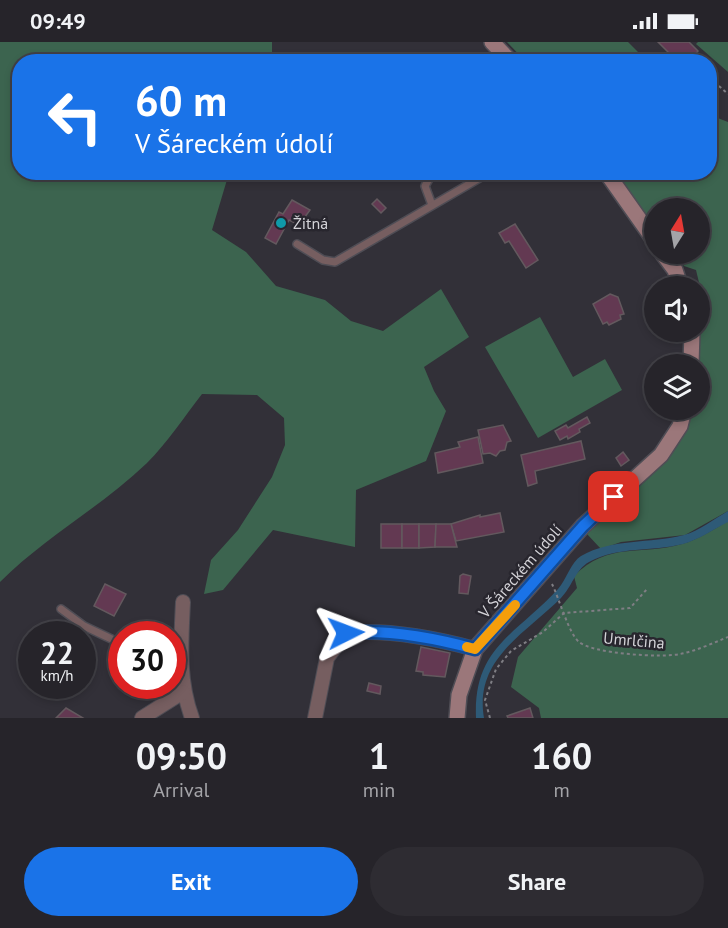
<!DOCTYPE html>
<meta charset="utf-8">
<style>
:root{--surface:#26242a;--page:#2e2c32;--text:#f1f3f6;--muted:#a4a4a8;--line:#424147;--accent:#1a73e8}
body{margin:0;font-family:"PT Sans",sans-serif;background:var(--page);color:var(--text);height:100vh;display:flex;flex-direction:column;font-size:22px;white-space:nowrap}
*{box-sizing:border-box;margin:0}
p{font-size:20px;color:var(--muted)}
.icon{flex:none;width:33px;height:33px;fill:none;stroke:currentColor;stroke-width:2;stroke-linecap:round;stroke-linejoin:round}
.map{position:relative;height:676px;overflow:hidden}
.sheet{display:flex;flex-direction:column;background:var(--surface);flex:1}
.sheet>*{flex:none}
.top-card{position:absolute;left:12px;top:12px;width:705px;height:126px;border-radius:24px;box-shadow:0 3px 9px #0003,0 0 0 2px var(--line);background:#1a73e8;color:#fff;overflow:hidden}
.needle{width:39px;rotate:11deg}
.fabs{position:absolute;left:644px;top:156px;display:grid;gap:12px}
.fabs a{display:grid;place-items:center;width:66px;height:66px;border-radius:50%;background:var(--surface);box-shadow:0 3px 9px #0003,0 0 0 2px var(--line);font-size:30px}
.speed{position:absolute;left:18px;top:579px;display:flex;gap:12px;font-size:30px;font-weight:700;text-align:center}
.speed>*{display:grid;place-content:center;width:78px;height:78px;border-radius:50%;background:var(--surface);box-shadow:0 3px 9px #0003,0 0 0 2px var(--line);line-height:1}
.speed small{font-size:15px;font-weight:400}
.speed .limit{border:9px solid #d22;background:#fff;color:#111}
.pin{position:absolute;display:grid;place-items:center;width:51px;height:51px;color:#fff;margin:-26px;border-radius:12px;box-shadow:0 3px 9px #0006}
.me{position:absolute;width:66px;margin:-33px;rotate:87deg;stroke-linejoin:round;filter:drop-shadow(0 0 4px #0008)}
.turn{display:flex;align-items:center;gap:21px;height:126px;padding:0 24px;font-size:27px}
.turn .icon{width:78px;height:78px;stroke-width:2.5}
.turn b{display:block;font-size:42px;line-height:51px}
.eta{display:flex;justify-content:space-evenly;align-items:center;height:102px;text-align:center}
.eta b{font-size:36px;font-weight:800;line-height:42px}
.primary-button{display:flex;gap:12px;margin-top:auto;padding:12px 24px}
.primary-button a{flex:1;height:69px;border-radius:36px;background:var(--accent);color:#fff;font-size:24px;font-weight:800;line-height:69px;text-align:center}
.primary-button a+a{background:var(--page);color:var(--text)}
.status{display:flex;justify-content:space-between;align-items:center;height:42px;padding:0 30px;background:var(--surface);direction:ltr}
.status svg{height:16px;fill:currentColor}
.map>svg:first-child{display:block}
.green{fill:#3c644f}
.water{fill:#2e5a77}
.building{fill:#633952;stroke:#63595e;stroke-width:1.5}
.lines{fill:none;stroke-linecap:round;stroke-linejoin:round}
.lane-casing{stroke:#4f4d55;stroke-width:10}
.street-casing{stroke:#4f4d55;stroke-width:16}
.secondary-casing{stroke:#4f4d55;stroke-width:18}
.path{stroke:#7f7e84;stroke-width:2;stroke-dasharray:3 3;stroke-linecap:butt}
.lane{stroke:#765e60;stroke-width:7}
.street{stroke:#765e60;stroke-width:14}
.secondary{stroke:#9b777a;stroke-width:15}
.route-casing{stroke:#114b97;stroke-width:15}
.route{stroke:#1a73e8;stroke-width:10}
.slow{stroke:#f59e0b;stroke-width:10}
.culture-dot{fill:#0f9aa8;stroke:#28262e;stroke-width:2}
.labels{text-anchor:middle;dominant-baseline:central;stroke-width:5;stroke-linejoin:round;paint-order:stroke}
.poi-label{font-size:16px;fill:#d4d3d8;stroke:#28262e;text-anchor:start}
.street-label{font-size:16px;fill:#d4d3d8;stroke:#28262e}
</style>
<div class="status"><b>09:49</b><svg viewBox="0 0 49 12"><path d="M0 12V9h3v3zM5 12V6h3v6zM10 12V3h3v9zM15 12V0h3v12zM26 1h20v11H26zM47 4h2v5h-2z"/></svg></div>
<div class="map">
<svg width="728" height="676" viewBox="0 0 728 676">
<rect width="100%" height="100%" fill="#323038"/>
<!-- green -->
<g class="green">
<path d="M0,0H272V19L20,20V130L229,131L212,188L246,210L276,244L325,258L351,279L383,289L441,247L469,295L424,325L434,349L446,369L426,419L356,448L355,505L273,488L223,548L204,552L211,518L238,488L272,435L285,403L284,376L257,353L202,352C184,375 168,400 147,421C101,465 45,495 0,540Z"/>
<path d="M507,0H628L647,19H525Z"/>
<path d="M698,0H728V30L696,2Z"/>
<path d="M710,73L728,80V469L685,493L621,500L601,507L587,492C622,453 682,423 692,368H699V322H697L700,290L699,256L702,253L696,228L684,224L675,212H699V166H654V184L614,131L710,130Z"/>
<path d="M540,275L573,335L605,317L622,348L538,396L485,305Z"/>
<path d="M728,479V676H541L539,666L511,645L518,615L577,546L574,534C609,499 640,514 682,502C698,498 714,487 728,479Z"/>
</g>
<!-- water -->
<path class="water" d="M728,469V480C714,487 698,498 683,502C651,510 619,504 589,520C575,528 572,545 561,556C525,592 474,617 484,676H476C473,605 516,593 558,547C566,538 571,520 581,514C612,496 650,502 684,493C699,489 714,477 728,469Z"/>
<!-- building -->
<g class="building">
<path d="M658,0H689L698,9L688,20H678Z"/>
<path d="M377,157L386,166L381,171L372,162Z"/>
<path d="M292,158L310,168L299,183L289,178L276,202L265,196L279,170L283,172Z"/>
<path d="M515,182L538,218L526,226L509,199L505,201L499,191Z"/>
<path d="M610,252L618,255L624,272L620,273L621,277L609,283L607,280L603,282L593,262Z"/>
<path d="M587,375L590,381L579,387L580,390L568,397L567,394L560,398L555,389L566,383L568,386Z"/>
<path d="M503,383L511,399L507,400L505,408L500,409L496,414L490,411L483,412L478,388Z"/>
<path d="M478,395L483,421L438,431L435,411L460,405L458,400Z"/>
<path d="M581,399L585,417L535,429L537,441L528,444L521,413Z"/>
<path d="M623,410L629,418L621,424L616,416Z"/>
<path d="M500,471L504,490L456,499L451,482L480,473V475Z"/>
<rect x="381" y="482" width="21" height="24"/>
<rect x="402" y="482" width="17" height="24"/>
<path d="M419,482H436L435,505L419,506Z"/>
<path d="M436,482H451L457,505H435Z"/>
<path d="M463,532L471,534L468,552L459,551L460,534Z"/>
<path d="M105,542L126,552L114,574L94,564Z"/>
<path d="M421,605L450,611L445,635L423,633V630L416,629Z"/>
<path d="M369,641L381,644L380,652L367,649Z"/>
<path d="M66,666L83,676H56Z"/>
<path d="M530,666L533,676H508L507,674Z"/>
</g>
<g class="lines">
<!-- lane casing -->
<g class="lane-casing">
<g id="lane">
<path d="M432,163L425,144L433,130"/>
<path d="M297,202L323,218L335,220L490,130"/>
<path d="M61,567L84,584L122,602"/>
</g>
</g>
<!-- street casing -->
<g class="street-casing">
<g id="street">
<path d="M183,560C181,601 178,638 192,676"/>
<path d="M142,676L183,650"/>
<path d="M315,676L327,616L346,591C388,587 434,596 475,607"/>
</g>
</g>
<!-- secondary casing -->
<g class="secondary-casing">
<g id="secondary">
<path d="M492,0L511,20"/>
<path d="M606,130L654,198"/>
<path d="M663,212L675,228L680,244"/>
<path d="M691,322L692,290"/>
<path d="M457,676L459,653L475,607L583,484L661,413L680,384L684,368"/>
</g>
</g>
<!-- path -->
<g class="path">
<path d="M710,36L728,52"/>
<path d="M552,542C559,556 569,592 579,600C594,612 662,616 680,612C696,609 713,601 728,595"/>
<path d="M490,676L485,658L496,627L511,609L543,590L564,571L630,566L648,546"/>
</g>
<!-- lane -->
<use href="#lane" class="lane"/>
<!-- street -->
<use href="#street" class="street"/>
<!-- secondary -->
<use href="#secondary" class="secondary"/>
</g>
<g class="lines">
<!-- route casing -->
<g class="route-casing">
<path id="route" d="M346,591C388,587 434,596 475,607L583,484L614,455"/>
</g>
<!-- route -->
<use href="#route" class="route"/>
<!-- slow -->
<path class="slow" d="M467,605L475,607L515,563"/>
</g>
<!-- markers -->
<circle class="culture-dot" cx="281" cy="181" r="6"/>
<g class="labels">
<!-- poi labels -->
<g class="poi-label">
<text x="293" y="181">Žitná</text>
</g>
<!-- street labels -->
<g class="street-label">
<text transform="translate(520 529) rotate(-49)">V Šáreckém údolí</text>
<text transform="translate(634 598) rotate(5)">Umrlčina</text>
</g>
</g>
</svg>
<div class="fabs">
<a><svg class="needle" viewBox="-14 -14 28 28"><path d="M0-13l5 13h-10z" fill="#e53935"/><path d="M0 13l5-13h-10z" fill="#a4a4a8"/></svg></a>
<a><svg class="icon" aria-label="sound" viewBox="0 0 24 24"><path d="M4 9h4l5-4v14l-5-4H4zM17 9q2 3 0 6"/></svg></a>
<a><svg class="icon" aria-label="layers" viewBox="0 0 24 24"><path d="M12 4l9 5-9 5-9-5zM3 14l9 5 9-5"/></svg></a>
</div>
<div class="speed"><div>22<small>km/h</small></div><div class="limit">30</div></div>
<div class="pin" style="left:614px;top:455px;background:#d93025"><svg class="icon" aria-label="arrive" viewBox="0 0 24 24"><path d="M6 21V4h12l-3 4 3 4H6"/></svg></div>
<svg class="me" style="left:346px;top:591px" viewBox="-20 -20 40 40"><path d="M0-17L14 15 0 8-14 15z" fill="#1a73e8" stroke="#fff" stroke-width="4"/></svg>
<div class="top-card">
<div class="turn"><svg class="icon" aria-label="left" viewBox="0 0 24 24"><path d="M17 20v-9H6M10 6l-5 5 5 5"/></svg><div><b>60 m</b>V Šáreckém údolí</div></div>
</div>
</div>
<section class="sheet">
<div class="eta">
<div><b>09:50</b><p>Arrival</p></div>
<div><b>1</b><p>min</p></div>
<div><b>160</b><p>m</p></div>
</div>
<div class="primary-button"><a>Exit</a><a>Share</a></div>
</section>
